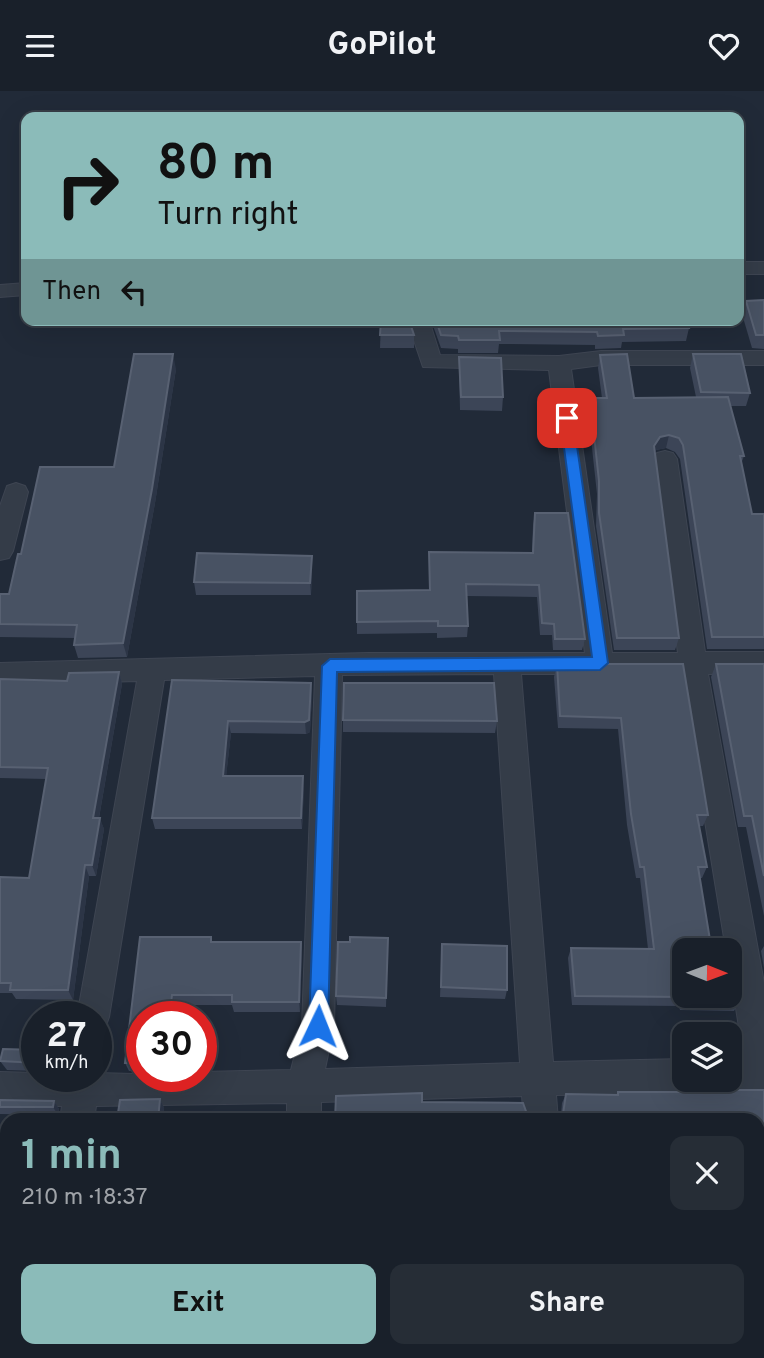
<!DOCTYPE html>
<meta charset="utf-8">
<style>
:root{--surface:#19202a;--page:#262d36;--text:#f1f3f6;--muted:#9fa3a8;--line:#373e47;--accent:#8bbbb9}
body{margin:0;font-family:Overpass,sans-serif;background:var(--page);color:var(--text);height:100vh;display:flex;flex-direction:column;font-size:26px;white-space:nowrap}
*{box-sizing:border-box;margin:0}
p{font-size:23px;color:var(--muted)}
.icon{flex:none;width:38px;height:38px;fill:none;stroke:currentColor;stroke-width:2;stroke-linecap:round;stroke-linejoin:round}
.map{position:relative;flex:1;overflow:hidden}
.sheet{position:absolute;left:0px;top:1022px;width:765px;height:245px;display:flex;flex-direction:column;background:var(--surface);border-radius:21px 21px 0 0;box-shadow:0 7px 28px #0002,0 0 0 2px var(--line)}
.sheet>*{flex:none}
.banner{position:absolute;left:21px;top:21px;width:723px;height:214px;border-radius:14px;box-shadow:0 7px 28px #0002,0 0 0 2px var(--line);background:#8bbbb9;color:#111;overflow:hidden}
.needle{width:46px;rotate:91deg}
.tools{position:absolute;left:672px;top:847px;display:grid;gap:14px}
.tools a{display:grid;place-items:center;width:70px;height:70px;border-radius:14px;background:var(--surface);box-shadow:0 7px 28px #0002,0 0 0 2px var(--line);font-size:35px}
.speed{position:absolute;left:21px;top:910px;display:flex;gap:14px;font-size:35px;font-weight:700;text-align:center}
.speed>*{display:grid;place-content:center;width:91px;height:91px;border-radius:50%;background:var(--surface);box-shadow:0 7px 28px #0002,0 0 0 2px var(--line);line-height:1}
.speed small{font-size:18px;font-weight:400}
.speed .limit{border:10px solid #d22;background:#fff;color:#111}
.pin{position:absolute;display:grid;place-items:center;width:60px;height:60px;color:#fff;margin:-30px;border-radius:14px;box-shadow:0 4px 10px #0006}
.me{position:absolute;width:77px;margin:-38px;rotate:2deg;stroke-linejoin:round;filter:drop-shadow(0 0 5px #0008)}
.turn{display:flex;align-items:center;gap:24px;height:147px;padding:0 21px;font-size:32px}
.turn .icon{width:91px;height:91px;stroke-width:2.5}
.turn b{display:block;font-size:49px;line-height:60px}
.then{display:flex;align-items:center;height:66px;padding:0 21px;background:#0003;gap:14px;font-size:26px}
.round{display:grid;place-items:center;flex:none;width:74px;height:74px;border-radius:14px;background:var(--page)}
.head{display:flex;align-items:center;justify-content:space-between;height:119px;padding:0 21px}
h1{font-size:42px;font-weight:700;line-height:52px;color:var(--accent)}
.action{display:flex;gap:14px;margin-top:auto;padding:14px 21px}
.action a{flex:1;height:80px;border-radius:14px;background:var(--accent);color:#111;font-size:28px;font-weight:700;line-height:80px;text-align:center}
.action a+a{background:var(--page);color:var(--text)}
header{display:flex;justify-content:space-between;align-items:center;height:91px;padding:0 21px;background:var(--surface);font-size:32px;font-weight:700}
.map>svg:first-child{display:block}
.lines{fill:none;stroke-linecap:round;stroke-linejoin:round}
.street-casing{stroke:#3e4552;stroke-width:2}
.street{fill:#343c48;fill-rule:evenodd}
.wall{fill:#3c4557}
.shaded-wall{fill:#2c3546}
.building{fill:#485263;stroke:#586172;stroke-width:2;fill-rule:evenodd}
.route{fill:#1a73e8;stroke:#114b97;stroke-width:2}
</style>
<header><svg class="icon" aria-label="menu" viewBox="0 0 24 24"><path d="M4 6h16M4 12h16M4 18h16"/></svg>GoPilot<svg class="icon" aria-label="heart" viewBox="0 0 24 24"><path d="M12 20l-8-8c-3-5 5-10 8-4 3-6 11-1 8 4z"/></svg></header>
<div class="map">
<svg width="764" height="1267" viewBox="0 0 764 1267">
<rect width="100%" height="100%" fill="#212a38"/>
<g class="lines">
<!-- street casing -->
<g class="street-casing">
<g id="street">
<rect x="738" y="171" width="26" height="12"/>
<path d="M26,192V204L0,206V194Z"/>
<path d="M407,229H429L440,264L559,265L601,260H764V274H601L571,278L612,562H678L653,368L657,362L665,360L673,362L677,368L705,561H764V583H708L764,892V1003L730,1002L718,997L715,989H730V969L744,968L730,879V859H726L681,583H521L553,971L684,968V989H699L696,997L684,1002L556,1004L558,1029H524L522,1005L321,1011V1029H287V1012L96,1015L94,1029H60L62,1015H0V981L37,982V985H96V977L98,982L201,985V981L291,979L302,935L315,585L164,589L109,926L105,937L96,940V926H77L137,590L0,594V572L368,562H585L549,279L423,276ZM494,583L520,972L325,978L334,935L342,584Z"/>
<path d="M16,392L25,395L28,401L13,460L9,467L0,469V415L7,395Z"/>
<path d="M31,1260H69L68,1267H30Z"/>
<rect x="285" y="1260" width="38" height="7"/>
</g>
</g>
<!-- street -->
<use href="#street" class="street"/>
</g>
<!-- wall -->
<g class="wall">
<path d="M764,209V258L752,257L742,223L746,210Z"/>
<path d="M381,229L414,244V257H380Z"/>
<path d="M431,229H687L689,237L686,250L622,251L621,257L595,258V254L499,253L498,262H458V258L441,257Z"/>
<path d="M693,263L750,302L746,315H730L744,365L741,373L752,423H764V558H707L680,368L675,361L666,357L656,359L654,362L679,547L675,559H614L596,435L597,403L588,320L590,307H602L598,277L600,264L634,307L696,306L690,277Z"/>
<path d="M459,266L503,306L502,320L460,319L459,279Z"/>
<path d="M176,278L155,412L127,566L78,567L74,554L75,547L0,546V503H9L21,463L114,376Z"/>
<path d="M535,422L585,548L582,559H553L552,544H540L537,506L467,505L468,535L467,546L437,547V542L357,543V500L429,499V461L532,462L533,434Z"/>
<path d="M312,478L311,504H196L194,491Z"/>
<path d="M557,573H683L708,724L703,735H699L707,776L702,787H700L710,849L739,911L734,920L680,919L679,915L572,914L568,867L571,857L648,858L640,787H636L627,734L618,638L558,637L554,586Z"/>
<path d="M716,573H764V825L746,736H738L711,586Z"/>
<path d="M119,581L122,593L99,727L104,738L96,785H89L73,909L16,908L12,902H0V786L29,787L46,688L0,687V588L67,590Z"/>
<path d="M172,589L311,592L312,604L310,641L306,643L231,642L226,685L304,697L302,738H155L152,727Z"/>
<path d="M343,629L497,630L495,642L343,641Z"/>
<path d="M140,846L213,851H301L302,860L300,921H234L232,914H175L174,926H142V981L129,980L125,972Z"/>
<path d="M388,847L386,916L337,914L336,905L350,851Z"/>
<path d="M442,853L507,899L505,908L440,906Z"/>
<path d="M764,855V877L761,860Z"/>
<path d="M37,959V980L7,979L0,970Z"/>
<path d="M680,999H764V1092H758V1029H335L422,1011L527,1023H561L562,1012L566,1003L616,1004L618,1001H678Z"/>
<path d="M160,1008L164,1017L163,1029H122L118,1022Z"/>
<path d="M0,1009L54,1010L59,1018L58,1024L0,1023Z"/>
<path d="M125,1260H268L267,1267H199L195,1262Z"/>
<path d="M595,1260H758L764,1267H595Z"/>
</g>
<!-- shaded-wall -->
<g class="shaded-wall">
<path d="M173,263L176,278L155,412L127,566L123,552Z"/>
<path d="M669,344L666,357L656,359L650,368L654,355L660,346Z"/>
<path d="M312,465V478L311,504L310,492Z"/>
<path d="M119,581L122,593L97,738L93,727Z"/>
<path d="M311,592L312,604L310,641L306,643L305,631Z"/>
<path d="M228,630L231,642L225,696L223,685Z"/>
<path d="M303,685L304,697L302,738L301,727Z"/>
<path d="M100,727L104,738L96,785L92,774Z"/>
<path d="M85,774L89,785L73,909L68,899Z"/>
<path d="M301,851L302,860L300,921L299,911Z"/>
<path d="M172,904L175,914L174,926H170Z"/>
<path d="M160,1008L164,1017L163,1029H158Z"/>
<path d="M54,1010L59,1018L58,1024L53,1016Z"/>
</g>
<!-- building -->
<g class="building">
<path d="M764,209V244H756L746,210Z"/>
<path d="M381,229H409L414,244H380Z"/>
<path d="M436,229H687L689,237L623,238L624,244L598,245L597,241L499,240L500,249H459L458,245L441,244Z"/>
<path d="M134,263H173L152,398L123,552L74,554L77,534L0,533V503H9L18,463H21L40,376H114Z"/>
<path d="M627,263L634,307L728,306L744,365H740L752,423H764V546H712L683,354L679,347L669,344L660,346L654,355L679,547H617L599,422V390L590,307H607L600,264Z"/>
<path d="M693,263H741L750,302L701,301Z"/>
<path d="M459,266L501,267L503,306H461Z"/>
<path d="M535,422H568L585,548H555L554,533L542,532L539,494L466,493L468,535H438V530L357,531V500L430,499L429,461L533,462Z"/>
<path d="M197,462L312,465L310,492L194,491Z"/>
<path d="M557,573H683L708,724H697L707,776H698L710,849L733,852L739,911L684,909V906L575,905L571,857L654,858L644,776H640L631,723L621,627L560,625ZM684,859H730V905H684Z"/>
<path d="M716,573H764V785L752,725H744Z"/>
<path d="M119,581L93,727H100L92,774H85L68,899H10L11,892H0V786L29,787L48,677L0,676V588L67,590L69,582Z"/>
<path d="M172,589L311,592L309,629L305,631L228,630L223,685H303L301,727H152Z"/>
<path d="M344,592H494L497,630L343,629Z"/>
<path d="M140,846H211V851H301L299,911H232V904H172L170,926H142V972H125Z"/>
<path d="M350,846L388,847L386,907L336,905L338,851H350Z"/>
<path d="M442,853L507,855V899L441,896Z"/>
<path d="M3,958L37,959V972L0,970Z"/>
<path d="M680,999H764V1085L758,1084V1029H335L336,1005L422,1002V1011L523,1012L527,1023H563L566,1003L618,1004V1001H680Z"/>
<path d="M160,1008L158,1029H126L127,1022H118L120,1009Z"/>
<path d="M0,1009L54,1010L53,1016H0Z"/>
<path d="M758,1092L764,1130V1267H600L599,1260H758Z"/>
<path d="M195,1260H265V1267H199V1262H195Z"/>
<rect x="354" y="1260" width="76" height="7"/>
</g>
<!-- route -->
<path class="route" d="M567,322L573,327L608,572L600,579L337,581L328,935L325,941L318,944L312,941L309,935L322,575L330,568L592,566L560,327Z"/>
</svg>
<div class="tools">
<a><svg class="needle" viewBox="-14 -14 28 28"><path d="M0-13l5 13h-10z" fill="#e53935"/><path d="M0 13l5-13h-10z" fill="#9fa3a8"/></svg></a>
<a><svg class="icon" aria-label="layers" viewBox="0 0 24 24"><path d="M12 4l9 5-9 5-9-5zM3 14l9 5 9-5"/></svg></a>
</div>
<div class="speed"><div>27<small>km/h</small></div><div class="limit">30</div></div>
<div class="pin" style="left:567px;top:327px;background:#d93025"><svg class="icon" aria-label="arrive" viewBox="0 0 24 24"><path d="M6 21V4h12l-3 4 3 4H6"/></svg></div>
<svg class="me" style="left:318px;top:935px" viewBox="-20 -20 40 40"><path d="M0-17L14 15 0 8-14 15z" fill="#1a73e8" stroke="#fff" stroke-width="4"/></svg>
<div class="banner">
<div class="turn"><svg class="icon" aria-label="right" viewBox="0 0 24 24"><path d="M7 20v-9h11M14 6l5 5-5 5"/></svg><div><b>80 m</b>Turn right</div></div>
<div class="then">Then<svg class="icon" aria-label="left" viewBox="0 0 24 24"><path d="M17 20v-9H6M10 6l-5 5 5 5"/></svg></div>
</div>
<section class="sheet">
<div class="head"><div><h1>1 min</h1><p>210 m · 18:37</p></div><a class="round"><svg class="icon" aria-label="close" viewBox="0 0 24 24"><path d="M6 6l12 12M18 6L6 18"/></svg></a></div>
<div class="action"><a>Exit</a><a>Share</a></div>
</section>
</div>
